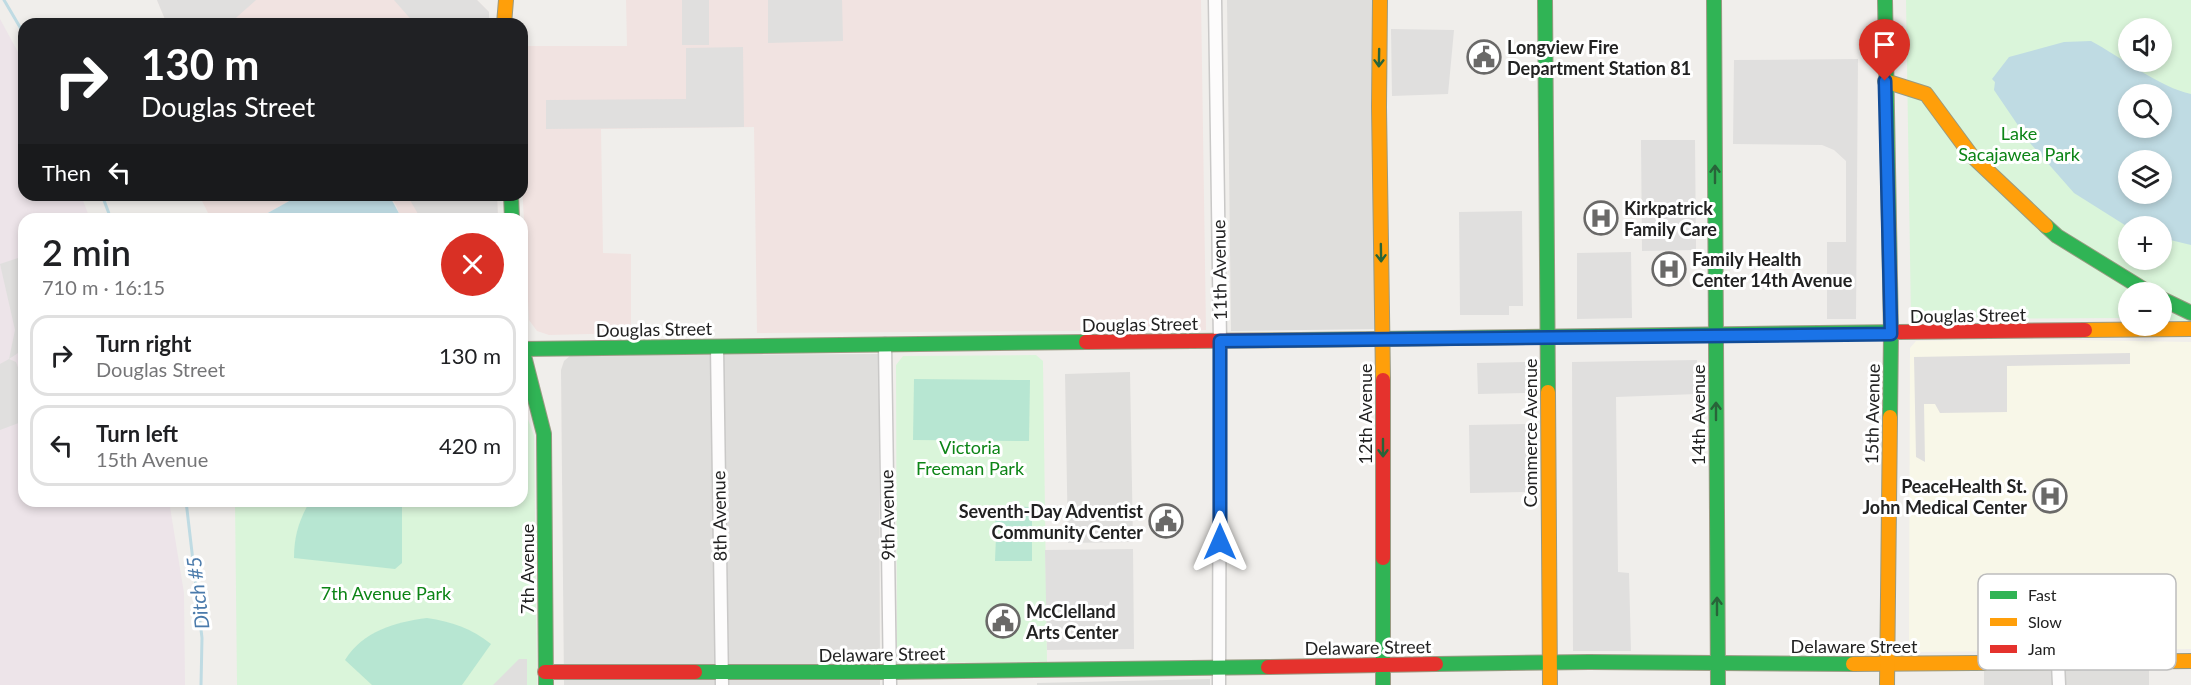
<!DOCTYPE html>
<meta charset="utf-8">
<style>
:root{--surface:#fff;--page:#f2f2f2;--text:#202124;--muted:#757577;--line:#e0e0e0}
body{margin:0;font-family:Lato,sans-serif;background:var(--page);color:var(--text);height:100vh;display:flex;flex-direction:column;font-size:22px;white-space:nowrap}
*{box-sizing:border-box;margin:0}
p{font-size:20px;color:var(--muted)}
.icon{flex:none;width:33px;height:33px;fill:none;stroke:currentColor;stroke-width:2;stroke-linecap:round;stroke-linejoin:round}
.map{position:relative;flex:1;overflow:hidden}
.sheet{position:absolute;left:18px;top:213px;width:510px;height:294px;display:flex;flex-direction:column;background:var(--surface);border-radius:18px;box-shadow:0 3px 9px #0003}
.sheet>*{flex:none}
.top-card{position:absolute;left:18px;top:18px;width:510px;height:183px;border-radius:18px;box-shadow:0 3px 9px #0003;background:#202124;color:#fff;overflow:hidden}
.buttons{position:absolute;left:2118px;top:18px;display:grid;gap:12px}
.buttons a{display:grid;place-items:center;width:54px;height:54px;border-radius:50%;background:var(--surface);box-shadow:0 3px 9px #0003;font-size:30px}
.pin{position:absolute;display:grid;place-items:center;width:51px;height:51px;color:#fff;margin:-62px -26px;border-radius:50% 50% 50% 0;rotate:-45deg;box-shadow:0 0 6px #0007}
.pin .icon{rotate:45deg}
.me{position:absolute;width:66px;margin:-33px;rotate:0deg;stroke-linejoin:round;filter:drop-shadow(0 0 4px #0008)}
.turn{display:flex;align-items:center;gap:21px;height:126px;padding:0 24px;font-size:27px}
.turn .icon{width:78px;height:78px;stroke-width:2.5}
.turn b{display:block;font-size:42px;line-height:51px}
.then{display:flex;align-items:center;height:57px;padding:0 24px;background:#0003;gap:12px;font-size:22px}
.round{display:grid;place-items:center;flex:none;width:63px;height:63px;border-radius:32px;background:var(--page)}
.head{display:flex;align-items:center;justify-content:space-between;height:102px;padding:0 24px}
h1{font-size:36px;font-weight:600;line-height:45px}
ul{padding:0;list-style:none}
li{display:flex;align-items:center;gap:18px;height:81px;margin:0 12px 9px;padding:0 12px;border:3px solid var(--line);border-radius:18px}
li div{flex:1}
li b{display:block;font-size:22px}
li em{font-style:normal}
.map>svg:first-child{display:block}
.residential{fill:#dfdedc}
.commercial{fill:#f1e3e1}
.industrial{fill:#ede4e9}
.education{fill:#f8f7e8}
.religious{fill:#dededc}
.park{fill:#daf5da;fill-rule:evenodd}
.pitch{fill:#b7e6d2}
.parking{fill:#e0dfde}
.water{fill:#bfdbe3;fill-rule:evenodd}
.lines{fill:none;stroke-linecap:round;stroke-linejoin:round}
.stream{stroke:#bfdbe3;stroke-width:3}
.street-casing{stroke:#c9c8c7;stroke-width:15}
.fast-casing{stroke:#999a82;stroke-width:16}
.slow-casing{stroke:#999a82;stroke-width:16}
.jam-casing{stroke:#999a82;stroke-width:16}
.street{stroke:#fdfcfc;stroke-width:12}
.fast{stroke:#30b455;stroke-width:14}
.slow{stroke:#ff9f0a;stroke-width:14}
.jam{stroke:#e5322d;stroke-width:14}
.oneway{stroke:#286439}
.route-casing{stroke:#114b97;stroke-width:15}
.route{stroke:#1a73e8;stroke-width:10}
.labels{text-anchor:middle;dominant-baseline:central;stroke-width:6;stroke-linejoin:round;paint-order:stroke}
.poi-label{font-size:18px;font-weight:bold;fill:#222;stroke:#fff;text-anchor:start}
.park-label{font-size:18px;fill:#0c8416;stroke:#fff}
.street-label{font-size:18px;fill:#222;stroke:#fff}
.water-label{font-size:20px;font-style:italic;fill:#4a7aab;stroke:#fff}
.key{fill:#fff;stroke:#bdbdbd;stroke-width:1.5}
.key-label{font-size:16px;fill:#222}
</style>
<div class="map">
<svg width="2191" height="685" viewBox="0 0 2191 685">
<rect width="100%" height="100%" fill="#f0eeeb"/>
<!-- residential -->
<g class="residential">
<path d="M1227,0H1372L1375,329L1231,331Z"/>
<path d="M879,354L880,685H564L561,370L564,361L571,355Z"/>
<path d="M1130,372L1133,542L1068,543L1065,374Z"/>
<path d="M2149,668V685H1984V671Z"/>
</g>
<!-- commercial -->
<g class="commercial">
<path d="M157,0H477L489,12V24H167Z"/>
<path d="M626,0H1201L1206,330L757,333L754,127L601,129L603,253L631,254V333L549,335L537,331L529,320L522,182V46H627Z"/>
<path d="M199,195H300L257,219H211Z"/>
<path d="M389,195H497L498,219H401L396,205Z"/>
</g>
<!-- industrial -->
<path class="industrial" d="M0,19L24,63V195H81L90,219H24V501H169L184,593L185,685H0Z"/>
<!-- education -->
<path class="education" d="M2011,339L2191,342V649L1916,652L1911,650L1909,644L1910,348L1916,341Z"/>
<!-- religious -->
<path class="religious" d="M1210,679V685H1037V683Z"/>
<!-- park -->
<g class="park">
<path d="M1906,0H2191V321L2162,320V292H2128V318L1911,319ZM2128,28H2162V62H2128ZM2128,94H2162V128H2128ZM2128,160H2162V194H2128ZM2128,226H2162V260H2128Z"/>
<path d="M1036,355L1043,361L1047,662L897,663L896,365L903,356Z"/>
<path d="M522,402L534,436L537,685H237L235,501H522Z"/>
</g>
<!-- pitch -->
<g class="pitch">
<path d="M914,379L1030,380L1029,441L913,440Z"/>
<path d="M310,501H402V563L395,569L294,558C294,536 299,520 310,501Z"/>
<path d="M996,506L1032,507V531H995Z"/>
<path d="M996,536H1032V561H995Z"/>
<path d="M427,618C452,622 471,628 491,644L462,685H372L345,660C363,631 395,622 427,618Z"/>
</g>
<!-- parking -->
<g class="parking">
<path d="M157,0H256L229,24H167Z"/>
<path d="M394,0H477L489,12V24H415Z"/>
<rect x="682" y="0" width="27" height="45"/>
<path d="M768,0H842L843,41L768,43Z"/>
<path d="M1391,29L1454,30L1448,94L1392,96Z"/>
<path d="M743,47L744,127L546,129V100L686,99V48Z"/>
<path d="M1858,59L1856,319H1827V242H1846V161L1834,150L1822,145L1733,144L1734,60Z"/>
<path d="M1641,140H1695L1696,250L1642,251Z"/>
<path d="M407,195H497L498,219H421Z"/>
<path d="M1522,211L1523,306H1509V315H1460L1459,212Z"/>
<path d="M1631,252L1632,318L1577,319V253Z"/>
<path d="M24,256V349L9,359L16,362L24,384V421L0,430V364L9,359L15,330L0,264Z"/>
<path d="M2130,353V364L2007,366V412L1940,413L1935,404H1924L1925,462L1916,457L1914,357Z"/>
<path d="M1697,360V394L1616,397L1618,572L1629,573L1631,651H1573L1572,362Z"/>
<path d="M1526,362L1527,393L1478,394L1477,363Z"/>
<path d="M1529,424L1530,492L1470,493L1469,425Z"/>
<path d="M1133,549L1134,649L1047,650L1045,550Z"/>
<path d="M519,659H527V685H493Z"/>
</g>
<!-- water -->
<g class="water">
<path d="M2091,41C2119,56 2161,88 2191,94V245L2162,238V226L2128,227L2074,193L2030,143L1994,90L1995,82L1992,79L2009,57L2064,42ZM2128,94H2162V128H2128ZM2128,160H2162V194H2128Z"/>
<path d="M300,195H389L401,217V219H257Z"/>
</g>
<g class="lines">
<!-- stream -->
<g class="stream">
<path d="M4,0L24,34"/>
<path d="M102,195L111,219"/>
<path d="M186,501L202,638L201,685"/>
</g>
<!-- street casing -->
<g class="street-casing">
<g id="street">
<path d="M1215,0L1220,341L1219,685"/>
<path d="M885,344L890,685"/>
<path d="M717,347L722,685"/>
<path d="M2058,663L2059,685"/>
</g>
</g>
<!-- fast casing -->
<g class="fast-casing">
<g id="fast">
<path d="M1545,0L1548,392"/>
<path d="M1714,0L1718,685"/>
<path d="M1885,0L1891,334L1890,417"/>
<path d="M511,195L512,219"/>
<path d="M2046,226L2057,236L2148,292"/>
<path d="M2162,299L2191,313"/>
<path d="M1300,340L1899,332"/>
<path d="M522,348L544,434L546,685"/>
<path d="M522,349L1086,342"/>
<path d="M1383,558V685"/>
<path d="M1436,664L1589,662L1853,664"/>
<path d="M695,672H889L1268,667"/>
</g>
</g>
<!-- slow casing -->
<g class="slow-casing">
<g id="slow">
<path d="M1380,0L1379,107L1383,380"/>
<path d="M504,24L506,0"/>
<path d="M1885,81L1926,94L1971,155L2046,226"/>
<path d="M2085,330L2191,329"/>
<path d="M1548,392L1550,685"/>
<path d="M1853,664L2191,661"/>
<path d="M1887,685L1890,417"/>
</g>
</g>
<!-- jam casing -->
<g class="jam-casing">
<g id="jam">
<path d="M1899,332L2085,330"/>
<path d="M1086,342L1300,340"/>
<path d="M1383,380V558"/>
<path d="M1268,667L1436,664"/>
<path d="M545,672H695"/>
</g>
</g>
<!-- street -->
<use href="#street" class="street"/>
<!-- fast -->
<use href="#fast" class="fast"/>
<!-- slow -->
<use href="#slow" class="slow"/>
<!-- jam -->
<use href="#jam" class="jam"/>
</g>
<!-- one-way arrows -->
<defs><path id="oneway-shaft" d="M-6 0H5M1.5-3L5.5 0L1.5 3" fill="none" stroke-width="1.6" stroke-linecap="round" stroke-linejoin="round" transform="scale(1.5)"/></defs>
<g class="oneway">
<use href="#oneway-shaft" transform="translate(1379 58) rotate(91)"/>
<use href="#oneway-shaft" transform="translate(1715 174) rotate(-90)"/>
<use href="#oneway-shaft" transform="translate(1381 253) rotate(89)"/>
<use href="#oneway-shaft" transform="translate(1716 411) rotate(-90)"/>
<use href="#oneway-shaft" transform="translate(1383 448) rotate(90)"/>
<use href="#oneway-shaft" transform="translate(1717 606) rotate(-90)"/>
</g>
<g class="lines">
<!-- route casing -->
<g class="route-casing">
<path id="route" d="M1220,542V341L1891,334L1885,81"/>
</g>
<!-- route -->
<use href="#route" class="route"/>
</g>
<!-- icons -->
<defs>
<g id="civic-ring" transform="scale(1.725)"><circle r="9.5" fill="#fff" stroke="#6a6968" stroke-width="1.5"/><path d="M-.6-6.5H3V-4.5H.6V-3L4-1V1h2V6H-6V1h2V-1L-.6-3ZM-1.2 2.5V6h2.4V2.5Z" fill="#6a6968"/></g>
<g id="hospital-ring" transform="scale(1.725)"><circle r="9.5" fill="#fff" stroke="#6a6968" stroke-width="1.5"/><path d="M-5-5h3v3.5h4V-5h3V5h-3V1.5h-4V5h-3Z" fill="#6a6968"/></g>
</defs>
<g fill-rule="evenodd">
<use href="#civic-ring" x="1484" y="57"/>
<use href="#hospital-ring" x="1601" y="218"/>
<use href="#hospital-ring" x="1669" y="269"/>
<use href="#hospital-ring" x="2050" y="496"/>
<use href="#civic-ring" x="1166" y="521"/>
<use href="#civic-ring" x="1003" y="621"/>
</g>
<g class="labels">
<!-- poi labels -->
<g class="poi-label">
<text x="1507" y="47">Longview Fire<tspan x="1507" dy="21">Department Station 81</tspan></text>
<text x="1624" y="208">Kirkpatrick<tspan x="1624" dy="21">Family Care</tspan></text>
<text x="1692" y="259">Family Health<tspan x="1692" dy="21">Center 14th Avenue</tspan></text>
<text x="2027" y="486" text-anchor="end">PeaceHealth St.<tspan x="2027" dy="21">John Medical Center</tspan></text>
<text x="1143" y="511" text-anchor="end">Seventh-Day Adventist<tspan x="1143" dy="21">Community Center</tspan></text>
<text x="1026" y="611">McClelland<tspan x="1026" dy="21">Arts Center</tspan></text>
</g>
<!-- park labels -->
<g class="park-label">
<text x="2019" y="133">Lake<tspan x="2019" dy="21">Sacajawea Park</tspan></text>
<text x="970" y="447">Victoria<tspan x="970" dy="21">Freeman Park</tspan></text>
<text x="386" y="593">7th Avenue Park</text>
</g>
<!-- street labels -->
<g class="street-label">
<text transform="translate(1219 270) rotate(-91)">11th Avenue</text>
<text transform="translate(1968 315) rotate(-1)">Douglas Street</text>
<text transform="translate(1140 324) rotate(-1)">Douglas Street</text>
<text transform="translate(654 329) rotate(-1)">Douglas Street</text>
<text transform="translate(1365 414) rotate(-90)">12th Avenue</text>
<text transform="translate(1872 414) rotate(-89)">15th Avenue</text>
<text transform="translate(1698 415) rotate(-90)">14th Avenue</text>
<text transform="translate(1530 433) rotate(-90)">Commerce Avenue</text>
<text transform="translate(887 515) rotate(-91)">9th Avenue</text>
<text transform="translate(719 516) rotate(-91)">8th Avenue</text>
<text transform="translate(527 569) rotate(-90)">7th Avenue</text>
<text x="1854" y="646">Delaware Street</text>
<text transform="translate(1368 647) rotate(-1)">Delaware Street</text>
<text transform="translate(882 654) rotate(-1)">Delaware Street</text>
</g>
<!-- water labels -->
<g class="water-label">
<text transform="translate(197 593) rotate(-97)">Ditch #5</text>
</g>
</g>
<!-- legend -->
<rect x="1978" y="574" width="198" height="96" rx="9" class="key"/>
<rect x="1990" y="591" width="27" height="8" fill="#30b455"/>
<rect x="1990" y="618" width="27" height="8" fill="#ff9f0a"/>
<rect x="1990" y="645" width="27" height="8" fill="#e5322d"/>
<g class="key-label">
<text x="2028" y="601">Fast</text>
<text x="2028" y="628">Slow</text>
<text x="2028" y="655">Jam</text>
</g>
</svg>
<div class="buttons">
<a><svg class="icon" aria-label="sound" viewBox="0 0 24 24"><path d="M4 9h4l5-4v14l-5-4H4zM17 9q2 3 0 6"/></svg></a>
<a><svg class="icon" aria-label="search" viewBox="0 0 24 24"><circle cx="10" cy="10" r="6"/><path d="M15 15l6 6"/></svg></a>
<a><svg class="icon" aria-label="layers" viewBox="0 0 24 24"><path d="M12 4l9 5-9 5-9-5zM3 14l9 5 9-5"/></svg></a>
<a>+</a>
<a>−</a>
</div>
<div class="pin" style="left:1885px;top:81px;background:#d93025"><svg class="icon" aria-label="arrive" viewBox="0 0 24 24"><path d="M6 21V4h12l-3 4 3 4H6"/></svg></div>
<svg class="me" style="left:1220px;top:542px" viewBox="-20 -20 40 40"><path d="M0-17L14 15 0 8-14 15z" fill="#1a73e8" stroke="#fff" stroke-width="4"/></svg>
<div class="top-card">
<div class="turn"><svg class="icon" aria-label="right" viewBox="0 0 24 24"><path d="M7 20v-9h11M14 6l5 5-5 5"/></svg><div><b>130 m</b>Douglas Street</div></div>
<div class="then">Then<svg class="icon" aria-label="left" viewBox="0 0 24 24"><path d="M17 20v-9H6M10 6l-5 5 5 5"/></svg></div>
</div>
<section class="sheet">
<div class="head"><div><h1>2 min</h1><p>710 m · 16:15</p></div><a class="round" style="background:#d93025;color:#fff"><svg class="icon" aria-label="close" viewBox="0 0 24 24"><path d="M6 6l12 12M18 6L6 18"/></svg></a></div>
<ul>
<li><svg class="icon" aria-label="right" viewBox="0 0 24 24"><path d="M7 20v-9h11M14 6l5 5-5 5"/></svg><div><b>Turn right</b><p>Douglas Street</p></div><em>130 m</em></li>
<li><svg class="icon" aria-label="left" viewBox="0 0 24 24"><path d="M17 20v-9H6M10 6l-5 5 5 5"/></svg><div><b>Turn left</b><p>15th Avenue</p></div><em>420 m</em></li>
</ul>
</section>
</div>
